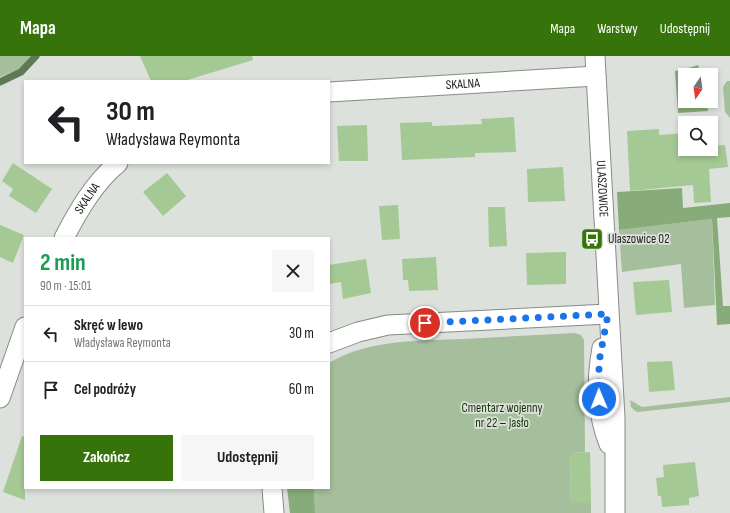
<!DOCTYPE html>
<html lang="pl">
<meta charset="utf-8">
<style>
:root{--surface:#fff;--page:#f6f6f6;--text:#202124;--muted:#757577;--line:#e0e0e0;--accent:#36730a}
body{margin:0;font-family:"Sofia Sans Condensed",sans-serif;background:var(--page);color:var(--text);height:100vh;display:flex;flex-direction:column;font-size:15px;white-space:nowrap}
*{box-sizing:border-box;margin:0}
p{font-size:13px;color:var(--muted)}
.icon{flex:none;width:22px;height:22px;fill:none;stroke:currentColor;stroke-width:2;stroke-linecap:round;stroke-linejoin:round}
.map{position:relative;flex:1;overflow:hidden}
.side{position:absolute;left:24px;top:181px;width:306px;height:252px;display:flex;flex-direction:column;background:var(--surface);border-radius:0px;box-shadow:0 2px 6px #0003}
.side>*{flex:none}
.hud{position:absolute;left:24px;top:24px;width:306px;height:84px;border-radius:0px;box-shadow:0 2px 6px #0003;background:#fff;color:var(--text);overflow:hidden}
.needle{width:26px;rotate:193deg}
.controls{position:absolute;left:678px;top:12px;display:grid;gap:8px}
.controls a{display:grid;place-items:center;width:40px;height:40px;border-radius:0px;background:var(--surface);box-shadow:0 2px 6px #0003;font-size:20px}
.pin{position:absolute;display:grid;place-items:center;width:34px;height:34px;color:#fff;margin:-17px;border:2px solid #fff;border-radius:50%;box-shadow:0 1px 4px #0007}
.me{position:absolute;width:44px;margin:-22px;rotate:359deg;stroke-linejoin:round;filter:drop-shadow(0 0 3px #0008)}
.turn{display:flex;align-items:center;gap:14px;height:84px;padding:0 16px;font-size:18px}
.turn .icon{width:52px;height:52px;stroke-width:2.5}
.turn b{display:block;font-size:28px;line-height:34px}
.round{display:grid;place-items:center;flex:none;width:42px;height:42px;border-radius:0px;background:var(--page)}
.summary{display:flex;align-items:center;justify-content:space-between;height:68px;padding:0 16px}
h1{font-size:24px;font-weight:700;line-height:30px;color:#1e9e55}
.action{display:flex;gap:8px;margin-top:auto;padding:8px 16px}
.action a{flex:1;height:46px;border-radius:0px;background:var(--accent);color:#fff;font-size:16px;font-weight:700;line-height:46px;text-align:center}
.action a+a{background:var(--page);color:var(--text)}
ul{padding:0;list-style:none}
li{display:flex;align-items:center;gap:12px;height:56px;padding:0 16px;border-top:1px solid var(--line)}
li div{flex:1}
li b{display:block;font-size:15px}
li em{font-style:normal}
header{display:flex;align-items:center;gap:24px;box-sizing:border-box;height:56px;padding:0 20px;background:var(--accent);color:#fff}
header strong{font-size:19px}
nav{display:flex;gap:22px;margin-inline-start:auto;font-size:14px}
.map>svg:first-child{display:block}
.green{fill:#a5be9b}
.forest{fill:#88ac79}
.lines{fill:none;stroke-linecap:round;stroke-linejoin:round}
.stream{stroke:#5f7954;stroke-width:7}
.building{fill:#a4c994}
.street-casing{stroke:#878b85;stroke-width:21}
.street{stroke:#fff;stroke-width:19}
.route{stroke:#1a73e8;stroke-width:7;stroke-dasharray:0 12.6}
.labels{text-anchor:middle;dominant-baseline:central;stroke-width:3.5;stroke-linejoin:round;paint-order:stroke}
.street-label{font-size:13px;fill:#232422;stroke:#dde1dc}
.poi-label{font-size:13px;fill:#232422;stroke:#dde1dc;text-anchor:start}
.park-label{font-size:13px;fill:#130;stroke:#dde1dc}
</style>
<header>
<strong>Mapa</strong>
<nav><a>Mapa</a><a>Warstwy</a><a>Udostępnij</a></nav>
</header>
<div class="map">
<svg width="730" height="457" viewBox="0 0 730 457">
<rect width="100%" height="100%" fill="#dde1dc"/>
<!-- green -->
<g class="green">
<path d="M0,0H32L20,13L0,21Z"/>
<path d="M727,25H730V62L725,56L723,31Z"/>
<path d="M712,163L715,249L684,252L681,208L622,216L619,174Z"/>
<path d="M575,277L581,279L584,284L585,396L570,397L571,447H591V457H315L314,432H329V307C368,283 419,285 463,283C500,281 538,279 575,277Z"/>
<path d="M730,341V346L638,356L635,355L631,351L630,344L642,351Z"/>
</g>
<!-- forest -->
<g class="forest">
<path d="M698,9L701,19H685V45H707L708,55L678,57L675,15L682,14Z"/>
<path d="M682,132L683,152L730,147V161L717,162L723,250H730V268L717,269L712,163L619,174L617,136Z"/>
<path d="M287,432H314L315,457H290Z"/>
</g>
<g class="lines">
<!-- stream -->
<path class="stream" d="M0,26L21,16L36,0"/>
</g>
<!-- building -->
<g class="building">
<path d="M140,0H252L253,4L184,25H151Z"/>
<path d="M514,61L516,96L475,97V101L402,104L400,67L432,66V70L482,68L481,63Z"/>
<path d="M367,69L368,105H339L337,70Z"/>
<path d="M659,73V79L685,77V93H711V90L725,89L728,111L709,113L711,146L694,147L693,129L630,135L627,75Z"/>
<path d="M13,107L52,133L36,157L9,140L13,133L2,125Z"/>
<path d="M563,111L565,145L528,146L527,113Z"/>
<path d="M167,117L186,140L163,160L143,136Z"/>
<path d="M398,149L400,183L382,184L379,150Z"/>
<path d="M488,151H505L507,190L489,191Z"/>
<path d="M0,169L24,179L13,207L0,201Z"/>
<path d="M566,196V228L527,229L526,197Z"/>
<path d="M436,201L438,234L409,235L408,224H403L402,203Z"/>
<path d="M366,203L371,237L343,243L341,226L330,228L329,209Z"/>
<path d="M669,224L672,256L636,259L633,226Z"/>
<path d="M672,305L675,334L649,336L647,306Z"/>
<path d="M22,380L25,381V444L3,436Z"/>
<path d="M590,396L591,447H571L570,397Z"/>
<path d="M695,406L699,440L689,442V449L662,451L661,440H658L656,422L664,421L663,409Z"/>
</g>
<g class="lines">
<!-- street casing -->
<g class="street-casing">
<g id="street">
<path id="s1" d="M595,0L615,362V457"/>
<path id="s2" d="M329,36L596,20"/>
<path id="s3" d="M64,182C78,155 94,127 118,107"/>
<path d="M329,287L358,276L388,269L608,258"/>
<path d="M602,292C596,324 597,358 609,388"/>
<path d="M0,342L25,271"/>
<path d="M272,432L274,457"/>
</g>
</g>
<!-- street -->
<use href="#street" class="street"/>
</g>
<g class="lines">
<!-- route -->
<path class="route" d="M425,267L608,258L599,306V343"/>
</g>
<!-- icons -->
<defs>
<g id="bus-square" transform="scale(1.15)"><rect x="-9" y="-9" width="18" height="18" rx="4" fill="#36730a" stroke="#dde1dc"/><path d="M-5-6H5V4H4V6H2V4H-2V6H-4V4H-5ZM-3.5-4V0h7V-4ZM-3.5 1.2v1.5H-2V1.2ZM2 1.2v1.5H3.5V1.2Z" fill="#fff"/></g>
</defs>
<g fill-rule="evenodd">
<use href="#bus-square" x="592" y="183"/>
</g>
<g class="labels">
<!-- street labels -->
<g class="street-label">
<text stroke="none"><textPath href="#s2" startOffset="134">SKALNA</textPath></text>
<text stroke="none"><textPath href="#s1" startOffset="133">ULASZOWICE</textPath></text>
<text stroke="none"><textPath href="#s3" startOffset="46">SKALNA</textPath></text>
</g>
<!-- poi labels -->
<g class="poi-label">
<text x="608" y="183">Ulaszowice 02</text>
</g>
<!-- park labels -->
<g class="park-label">
<text x="502" y="352">Cmentarz wojenny<tspan x="502" dy="15">nr 22 – Jasło</tspan></text>
</g>
</g>
</svg>
<div class="controls">
<a><svg class="needle" viewBox="-14 -14 28 28"><path d="M0-13l5 13h-10z" fill="#e53935"/><path d="M0 13l5-13h-10z" fill="#757577"/></svg></a>
<a><svg class="icon" aria-label="search" viewBox="0 0 24 24"><circle cx="10" cy="10" r="6"/><path d="M15 15l6 6"/></svg></a>
</div>
<div class="pin" style="left:425px;top:267px;background:#d93025"><svg class="icon" aria-label="arrive" viewBox="0 0 24 24"><path d="M6 21V4h12l-3 4 3 4H6"/></svg></div>
<svg class="me" style="left:599px;top:343px" viewBox="-20 -20 40 40"><circle r="17" fill="#1a73e8" stroke="#fff" stroke-width="3"/><path d="M0-11L8 9 0 5-8 9z" fill="#fff"/></svg>
<div class="hud">
<div class="turn"><svg class="icon" aria-label="left" viewBox="0 0 24 24"><path d="M17 20v-9H6M10 6l-5 5 5 5"/></svg><div><b>30 m</b>Władysława Reymonta</div></div>
</div>
<section class="side">
<div class="summary"><div><h1>2 min</h1><p>90 m · 15:01</p></div><a class="round"><svg class="icon" aria-label="close" viewBox="0 0 24 24"><path d="M6 6l12 12M18 6L6 18"/></svg></a></div>
<ul>
<li><svg class="icon" aria-label="left" viewBox="0 0 24 24"><path d="M17 20v-9H6M10 6l-5 5 5 5"/></svg><div><b>Skręć w lewo</b><p>Władysława Reymonta</p></div><em>30 m</em></li>
<li><svg class="icon" aria-label="arrive" viewBox="0 0 24 24"><path d="M6 21V4h12l-3 4 3 4H6"/></svg><div><b>Cel podróży</b></div><em>60 m</em></li>
</ul>
<div class="action"><a>Zakończ</a><a>Udostępnij</a></div>
</section>
</div>
